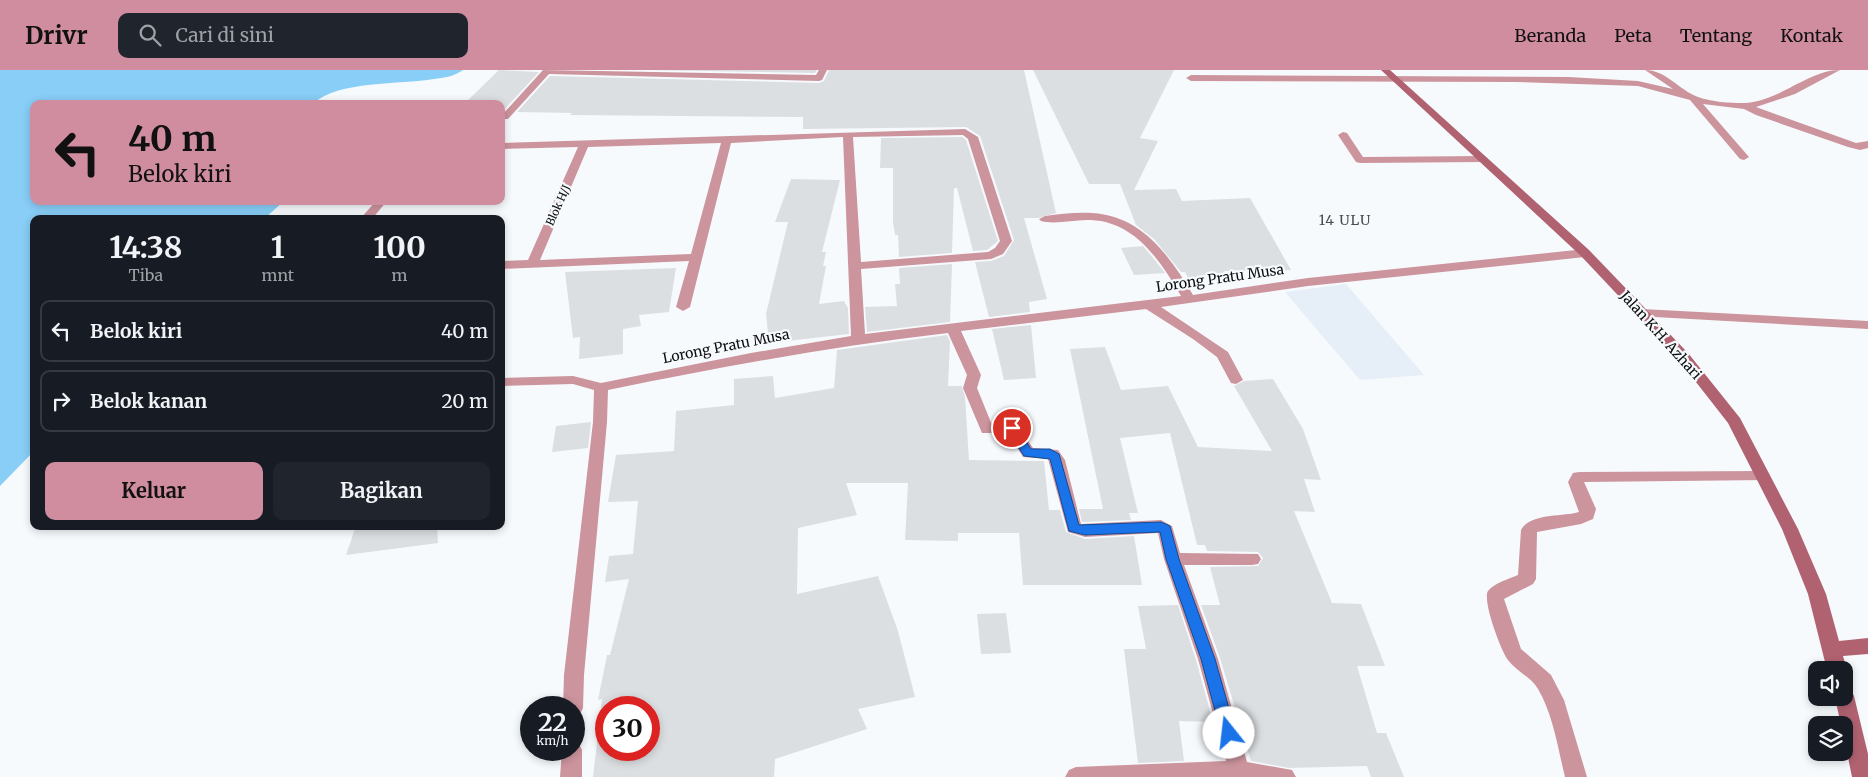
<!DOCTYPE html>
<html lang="id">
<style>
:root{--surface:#171b24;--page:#20242c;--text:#f1f3f6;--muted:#9ea1a6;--line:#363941;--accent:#d18da0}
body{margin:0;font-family:Merriweather,serif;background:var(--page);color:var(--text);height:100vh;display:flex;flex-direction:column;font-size:19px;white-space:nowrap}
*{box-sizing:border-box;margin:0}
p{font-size:16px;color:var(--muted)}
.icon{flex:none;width:28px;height:28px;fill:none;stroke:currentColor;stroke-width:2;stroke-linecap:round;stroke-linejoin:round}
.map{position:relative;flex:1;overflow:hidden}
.details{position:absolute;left:30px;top:145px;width:475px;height:315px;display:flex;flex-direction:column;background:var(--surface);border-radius:10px;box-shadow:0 2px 8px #0003}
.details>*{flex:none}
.banner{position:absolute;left:30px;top:30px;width:475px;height:105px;border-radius:10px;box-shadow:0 2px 8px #0003;background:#d18da0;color:#111;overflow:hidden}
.tools{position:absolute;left:1808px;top:591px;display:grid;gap:10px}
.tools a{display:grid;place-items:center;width:45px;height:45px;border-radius:10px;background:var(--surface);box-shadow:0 2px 8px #0003;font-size:25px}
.speed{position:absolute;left:520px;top:626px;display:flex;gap:10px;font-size:25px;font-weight:700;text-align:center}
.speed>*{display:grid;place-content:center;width:65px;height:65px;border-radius:50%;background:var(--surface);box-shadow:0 2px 8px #0003;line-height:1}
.speed small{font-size:12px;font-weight:400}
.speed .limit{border:8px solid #d22;background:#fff;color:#111}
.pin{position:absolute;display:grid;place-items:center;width:42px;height:42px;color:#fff;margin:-21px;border:2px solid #fff;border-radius:50%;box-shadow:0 1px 5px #0007}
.me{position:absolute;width:55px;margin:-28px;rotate:344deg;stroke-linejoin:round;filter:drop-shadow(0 0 4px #0008)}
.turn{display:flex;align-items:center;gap:18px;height:105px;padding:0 15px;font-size:22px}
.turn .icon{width:65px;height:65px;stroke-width:2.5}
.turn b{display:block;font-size:35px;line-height:42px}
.eta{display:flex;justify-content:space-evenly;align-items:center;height:85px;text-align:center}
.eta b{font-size:30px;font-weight:700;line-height:35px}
.cta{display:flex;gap:10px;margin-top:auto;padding:10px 15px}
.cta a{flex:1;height:58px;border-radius:10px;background:var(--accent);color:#111;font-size:20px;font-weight:700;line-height:58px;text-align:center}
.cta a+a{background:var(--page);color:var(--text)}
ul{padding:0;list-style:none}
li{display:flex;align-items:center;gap:15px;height:62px;margin:0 10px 8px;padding:0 5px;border:2px solid var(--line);border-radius:10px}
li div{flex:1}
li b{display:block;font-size:19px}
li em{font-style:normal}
header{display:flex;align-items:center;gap:30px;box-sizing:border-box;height:70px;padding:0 25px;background:var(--accent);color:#111}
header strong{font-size:24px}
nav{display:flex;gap:28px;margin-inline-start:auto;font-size:18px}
.search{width:350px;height:45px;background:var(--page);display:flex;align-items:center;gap:12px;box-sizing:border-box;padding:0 18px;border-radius:10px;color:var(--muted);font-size:19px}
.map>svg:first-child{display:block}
.built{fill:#e6eff8}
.water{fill:#88cef7}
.building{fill:#dcdfe2;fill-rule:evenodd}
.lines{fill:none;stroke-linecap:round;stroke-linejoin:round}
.street{fill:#cc949d;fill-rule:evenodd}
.secondary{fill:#b16271;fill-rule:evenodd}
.route{fill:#1a73e8;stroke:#114b97}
.labels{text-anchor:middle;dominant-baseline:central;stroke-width:4.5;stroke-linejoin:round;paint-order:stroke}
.far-street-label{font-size:11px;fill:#0c0d0e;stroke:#f7fafd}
.far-quarter-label{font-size:14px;letter-spacing:1px;fill:#4a4c4f;stroke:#f7fafd}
.street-label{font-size:14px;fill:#0c0d0e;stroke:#f7fafd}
</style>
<header>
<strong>Drivr</strong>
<div class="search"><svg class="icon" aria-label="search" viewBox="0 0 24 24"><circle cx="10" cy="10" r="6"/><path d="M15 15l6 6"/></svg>Cari di sini</div>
<nav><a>Beranda</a><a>Peta</a><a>Tentang</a><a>Kontak</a></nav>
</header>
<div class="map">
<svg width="1868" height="707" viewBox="0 0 1868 707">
<rect width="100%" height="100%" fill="#f7fafd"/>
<!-- built -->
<path class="built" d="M1346,214L1424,305L1360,310L1285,222Z"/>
<!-- water -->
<path class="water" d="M0,0H463C455,6 444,8 434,9C400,15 338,10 313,34H34V131H284L264,149H34V381L0,416Z"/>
<!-- building -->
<g class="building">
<path d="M499,0L539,2L502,42L501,34H464Z"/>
<path d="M645,0H817L815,3Z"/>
<path d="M829,0H1024L1056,143L1038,148H1024L1047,229L1029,232L1030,242L989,247L975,192L991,191L1004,186L1014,170L980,66L966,57L803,59V47L570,45L572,43L517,42L550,6L819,13L824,11Z"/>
<path d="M1033,0H1174L1140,68L1158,71L1134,120L1176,119L1182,131L1250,128L1291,200L1224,201L1226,205L1188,208L1185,202H1181L1154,169L1136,155L1120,114H1089Z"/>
<path d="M962,67L966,70L998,171L987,180L973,181L957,118H954L952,183L899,187L898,165H895L893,152V98H880L881,68Z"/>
<path d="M791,109L840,110L822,182H826L823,196H826L819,234L844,231L848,238L849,264L769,273L766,244L788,152H775Z"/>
<path d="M1143,176L1154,189L1165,203L1134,205L1121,178Z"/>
<path d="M952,194L950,252L867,262L865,237L897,236L895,214H900L899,198Z"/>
<path d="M676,198L669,242L639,245L641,256L623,259V284L579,289L580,267L573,268L565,202Z"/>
<path d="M1031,255L1036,308L1004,310L992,259Z"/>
<path d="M947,265L950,271L948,316H962L965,327L969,390L1044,391L1049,440H1060L1066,462L1085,469L1134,466L1142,515H1023L1019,463H958V471L905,470L908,413H846L857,445L798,458L797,524L878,506L898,561L915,627L858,639L867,659L775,689L774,707H593L602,629L598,630L607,585H610L629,509L605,512L609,486L633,484L638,431L608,432L616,385L674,381L676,341L734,335V309L773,306L775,328L834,318L837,280ZM606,638H649V680H606Z"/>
<path d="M1105,277L1121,320L1168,316L1198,377L1272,381L1234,316L1244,311L1273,309L1303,359L1321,410L1304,409L1315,442L1294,441L1332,533L1361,534L1385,596H1357L1377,663H1386L1404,707H1371L1367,696L1289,698L1251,691L1220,588L1201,535H1220L1210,497L1258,496L1263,488L1258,482L1207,481L1205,475H1197L1170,363L1120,368L1138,443H1129L1131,450L1082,452L1079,439H1103L1070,279Z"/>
<path d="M591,352L588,378L552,382L556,356Z"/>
<path d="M356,456H437L438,473L346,485Z"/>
<path d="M1178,535L1196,590L1213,652L1179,651L1184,691L1138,693L1124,579H1146L1138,536Z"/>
<path d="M1006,543L1011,583L981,584L977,544Z"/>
</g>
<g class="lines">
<!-- street -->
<g class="street">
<path d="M543,0L816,5L819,0H827L822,10L819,11L549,4L508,49H502V45Z"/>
<path d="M1645,0C1666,0 1679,20 1698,27C1712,32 1729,33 1744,33C1779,32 1808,0 1840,0L1795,24L1756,37L1856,73L1868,71V78L1860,80L1848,77L1756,45L1744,39L1703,34L1749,87L1744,90L1740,89L1690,30L1638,16L1515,12L1191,11L1186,8L1191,5L1569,7L1638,11L1673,19Z"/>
<path d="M965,59L978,67L1012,171L1003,184L991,189L861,199L865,264L1181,226C1161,192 1136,152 1091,150C1075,149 1056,155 1041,151L1039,149L1045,146C1060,144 1076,142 1092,143C1142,146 1169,185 1193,225L1308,208L1585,179L1591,183L1585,187L1308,216L1161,237L1228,282L1243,310L1236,314L1231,313L1217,287L1193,269L1146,239L961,261L981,305L977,318L992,355H1017L1033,378L1058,380L1065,390L1081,454L1161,450L1172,456L1180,483L1258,484L1261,489L1258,494L1252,495H1184L1218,589L1247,692L1292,700L1296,707H1065L1069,700L1076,697L1226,691L1198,589L1164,489L1158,463L1085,467L1068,462L1048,389L1023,387L1008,363H982L963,318L967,305L948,263C834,276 721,297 608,320L607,352L584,605L583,638L580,644L574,646V638H563L564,605L593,352L594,320L573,314L501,316V308L573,306L601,313L751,283L851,266L843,67L731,73L690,237L683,241L676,237L689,191L501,199V191L528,190L578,77L501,79V73ZM963,65L968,69L1000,171L995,178L988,182L861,192L853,67ZM721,73L691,184L540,190L588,77Z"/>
<path d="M1343,62L1347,63L1363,87L1483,86L1488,89L1483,92L1360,93L1356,92L1338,65Z"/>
<path d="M376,131H387L372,149H360Z"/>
<path d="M1642,239L1868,251V259L1637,246L1635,243Z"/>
<path d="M1761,401L1767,402L1769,406L1767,410L1584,412L1596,439L1593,449L1581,454L1537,462L1536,509L1533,514L1504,529L1521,579L1551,605L1564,630L1587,707H1565C1558,679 1553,644 1538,619C1531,607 1516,601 1508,590C1501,581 1482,530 1488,521C1494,513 1509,509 1518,505L1521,460C1530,443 1562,447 1579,442L1568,412L1573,403L1579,402Z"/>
<path d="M574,672L579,674L582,680V707H560L562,680H574Z"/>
</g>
<!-- secondary -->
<g class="secondary">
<path d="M1381,0H1390L1589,180L1688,283L1740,348L1798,459L1826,524L1839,571L1868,568V584L1843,586L1847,600L1844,606V600H1827L1808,524L1782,459L1728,353L1678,289L1581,186Z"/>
<path d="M1844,618L1851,620L1854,626L1868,684V707H1852L1844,668V655H1841L1835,628H1844Z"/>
</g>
</g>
<!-- route -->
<path class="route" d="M1012,355L1016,356L1031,379H1050L1059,384L1079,455L1161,452L1170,456L1179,489L1215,589L1236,663L1234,668L1229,670L1223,668L1221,663L1201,589L1166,489L1160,462L1085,465L1069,461L1050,389L1024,386L1006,358Z"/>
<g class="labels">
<!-- far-street labels -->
<g class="far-street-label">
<text transform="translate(558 135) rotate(-66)">Blok H/J</text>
</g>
<!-- far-quarter labels -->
<g class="far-quarter-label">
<text x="1345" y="150">14 ULU</text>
</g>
<!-- street labels -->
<g class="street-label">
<text transform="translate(1220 208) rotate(-8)">Lorong Pratu Musa</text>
<text transform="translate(1661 265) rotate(48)">Jalan K.H. Azhari</text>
<text transform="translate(726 276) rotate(-11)">Lorong Pratu Musa</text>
</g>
</g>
</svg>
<div class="tools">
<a><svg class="icon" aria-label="sound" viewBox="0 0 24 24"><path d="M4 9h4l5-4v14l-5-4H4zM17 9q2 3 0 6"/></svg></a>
<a><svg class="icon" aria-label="layers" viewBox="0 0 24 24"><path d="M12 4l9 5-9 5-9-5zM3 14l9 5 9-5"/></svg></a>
</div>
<div class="speed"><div>22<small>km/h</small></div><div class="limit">30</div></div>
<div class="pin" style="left:1012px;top:358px;background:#d93025"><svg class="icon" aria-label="arrive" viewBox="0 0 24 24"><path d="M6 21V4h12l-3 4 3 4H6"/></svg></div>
<svg class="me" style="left:1229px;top:663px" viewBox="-20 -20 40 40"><circle r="19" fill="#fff"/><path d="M0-13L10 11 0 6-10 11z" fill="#1a73e8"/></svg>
<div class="banner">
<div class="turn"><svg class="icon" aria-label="left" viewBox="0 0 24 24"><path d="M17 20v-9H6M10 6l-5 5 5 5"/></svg><div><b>40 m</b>Belok kiri</div></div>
</div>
<section class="details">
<div class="eta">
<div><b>14:38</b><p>Tiba</p></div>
<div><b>1</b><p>mnt</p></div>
<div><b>100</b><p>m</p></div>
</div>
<ul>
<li><svg class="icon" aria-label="left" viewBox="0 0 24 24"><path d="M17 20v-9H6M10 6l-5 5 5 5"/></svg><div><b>Belok kiri</b></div><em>40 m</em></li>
<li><svg class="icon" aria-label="right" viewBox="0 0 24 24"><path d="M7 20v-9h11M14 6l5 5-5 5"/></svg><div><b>Belok kanan</b></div><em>20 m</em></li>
</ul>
<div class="cta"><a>Keluar</a><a>Bagikan</a></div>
</section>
</div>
